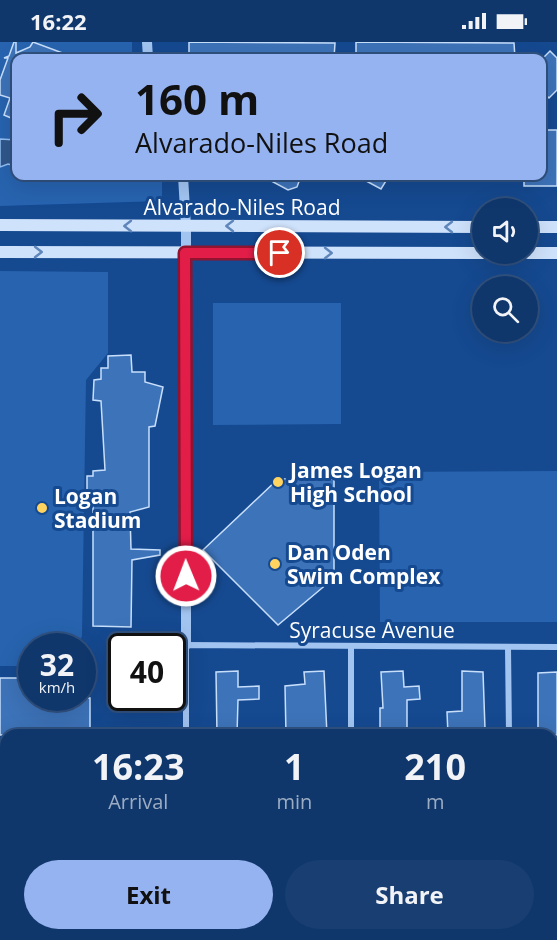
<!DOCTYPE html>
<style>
:root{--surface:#10376c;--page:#193f72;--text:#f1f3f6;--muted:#9cacc2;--line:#30517f;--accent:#95b2f1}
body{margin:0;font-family:"Open Sans",sans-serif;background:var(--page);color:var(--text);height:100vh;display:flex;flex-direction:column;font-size:22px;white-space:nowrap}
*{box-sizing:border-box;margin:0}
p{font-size:20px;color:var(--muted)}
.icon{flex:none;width:33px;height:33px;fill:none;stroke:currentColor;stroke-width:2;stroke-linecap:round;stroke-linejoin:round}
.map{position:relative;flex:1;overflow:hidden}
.drawer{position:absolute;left:0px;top:687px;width:558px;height:212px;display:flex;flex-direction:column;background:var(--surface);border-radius:18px 18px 0 0;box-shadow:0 6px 24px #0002,0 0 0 2px var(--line)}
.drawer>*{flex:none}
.top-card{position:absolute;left:12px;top:12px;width:534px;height:126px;border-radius:12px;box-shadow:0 6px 24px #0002,0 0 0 2px var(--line);background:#95b2f1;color:#111;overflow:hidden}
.fabs{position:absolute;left:472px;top:156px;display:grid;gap:12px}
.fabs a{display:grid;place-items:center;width:66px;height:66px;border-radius:50%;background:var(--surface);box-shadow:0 6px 24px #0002,0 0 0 2px var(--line);font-size:30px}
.speed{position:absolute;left:18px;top:591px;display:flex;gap:12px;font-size:30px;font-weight:700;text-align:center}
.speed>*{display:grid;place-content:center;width:78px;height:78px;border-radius:50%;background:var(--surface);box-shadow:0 6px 24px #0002,0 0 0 2px var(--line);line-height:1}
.speed small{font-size:15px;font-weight:400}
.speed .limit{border:3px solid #111;border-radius:9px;background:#fff;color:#111}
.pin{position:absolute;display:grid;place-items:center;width:51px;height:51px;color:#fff;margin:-26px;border:3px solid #fff;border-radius:50%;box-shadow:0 2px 6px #0007}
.me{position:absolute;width:66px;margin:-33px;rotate:359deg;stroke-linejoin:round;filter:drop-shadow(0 0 4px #0008)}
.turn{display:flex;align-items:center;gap:21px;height:126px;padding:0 24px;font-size:27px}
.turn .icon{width:78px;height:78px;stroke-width:2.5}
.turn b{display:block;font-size:42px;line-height:51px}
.eta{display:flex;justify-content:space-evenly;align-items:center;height:102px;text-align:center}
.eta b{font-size:36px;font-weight:700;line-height:42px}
.primary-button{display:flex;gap:12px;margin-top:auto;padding:12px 24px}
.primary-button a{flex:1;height:69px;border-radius:36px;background:var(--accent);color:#111;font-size:24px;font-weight:700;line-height:69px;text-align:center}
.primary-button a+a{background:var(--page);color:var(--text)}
.status{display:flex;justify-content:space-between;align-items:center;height:42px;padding:0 30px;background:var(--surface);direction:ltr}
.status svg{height:16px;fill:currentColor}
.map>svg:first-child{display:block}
.green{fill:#2763af}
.water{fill:#30578b;stroke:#93bff4;stroke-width:1.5}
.building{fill:#3d73b9;stroke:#c8dffc;stroke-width:1.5}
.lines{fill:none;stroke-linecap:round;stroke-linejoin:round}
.minor{stroke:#a1c4f1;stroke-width:6}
.tertiary{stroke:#a1c4f1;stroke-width:10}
.secondary{stroke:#cfe2fb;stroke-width:12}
.oneway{stroke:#5f86bb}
.route-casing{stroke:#92132f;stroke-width:15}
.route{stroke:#e11d48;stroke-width:10}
.poi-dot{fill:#ffd360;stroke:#154990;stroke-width:2}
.labels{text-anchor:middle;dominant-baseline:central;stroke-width:6;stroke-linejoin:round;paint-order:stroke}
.street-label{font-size:21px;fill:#fff;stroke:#154990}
.poi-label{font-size:21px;font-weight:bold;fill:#fff;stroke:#154990;text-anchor:start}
</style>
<div class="status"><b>16:22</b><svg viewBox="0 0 49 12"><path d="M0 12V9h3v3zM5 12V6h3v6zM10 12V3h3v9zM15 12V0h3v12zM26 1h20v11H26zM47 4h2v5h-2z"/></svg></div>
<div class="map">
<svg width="557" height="898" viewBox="0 0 557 898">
<rect width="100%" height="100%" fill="#154990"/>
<!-- green -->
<g class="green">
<path d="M0,0H132V16H16V134H162V159L0,164Z"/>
<path d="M0,229L108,230V311L86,338L82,594L78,604H32L31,624H0Z"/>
<path d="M213,261H341V382L213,383Z"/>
<path d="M557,429V580H380L379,430Z"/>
</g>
<!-- water -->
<path class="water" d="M0,97L16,98V124L8,122L0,125Z"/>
<!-- building -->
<g class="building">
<path d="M14,0H16V11L30,5L33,0L76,16H16V78L4,73L10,56L0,53V38L8,16H4L9,14Z"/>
<path d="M189,0L335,1L334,16L189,14Z"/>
<path d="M356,0L514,1L515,16H356Z"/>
<path d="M550,9L557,16V48L549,56L542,49V17Z"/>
<path d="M542,88H557V144H524V134H542Z"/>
<path d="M262,134H301L297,145L288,148Z"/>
<path d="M357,134H389L381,147Z"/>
<path d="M131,313L132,330H145V340L163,345L155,384L149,385V465L130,470L131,507L160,508V513L132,518L131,585L93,584V454H87V434H93V429L105,428L101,359L93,358L94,338L101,337V326H108V314Z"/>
<path d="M278,437H334V536L278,583L203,508Z"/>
<path d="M238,629V645L259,644V657L238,658L237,693H217L216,630Z"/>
<path d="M324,629L327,693H286L285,644L305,642L304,630Z"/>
<path d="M403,629L404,645L419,644L420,657L407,658V693H380V666H383L381,630Z"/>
<path d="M462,629L483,630L485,687L480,688V693H448L447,670L462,669Z"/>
<path d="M557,630V693H538V631Z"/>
<path d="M0,636H32V656H90V693H0Z"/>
</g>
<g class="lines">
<!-- minor -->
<g class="minor">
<path d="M351,605V693"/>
<path d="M508,605L509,693"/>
<path d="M186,693V603L557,605"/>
<path d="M351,892V898"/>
<path d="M509,892V898"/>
<path d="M184,898V892"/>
</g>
<!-- tertiary -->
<g class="tertiary">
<path d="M147,0L148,16"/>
<path d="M183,134L186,184V603"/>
</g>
<!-- secondary -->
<g class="secondary">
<path d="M0,183L483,185"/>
<path d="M528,185H557"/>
<path d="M0,210L483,211"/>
<path d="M528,211H557"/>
</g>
</g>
<!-- one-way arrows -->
<defs><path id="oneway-chevron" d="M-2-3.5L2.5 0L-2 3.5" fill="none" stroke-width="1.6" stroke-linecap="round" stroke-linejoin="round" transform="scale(1.5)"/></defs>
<g class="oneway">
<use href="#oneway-chevron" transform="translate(128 184) rotate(180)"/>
<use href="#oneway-chevron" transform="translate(230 184) rotate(-180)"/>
<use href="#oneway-chevron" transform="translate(449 185) rotate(180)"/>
<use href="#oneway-chevron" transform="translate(38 210)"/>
<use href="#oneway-chevron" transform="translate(328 211)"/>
</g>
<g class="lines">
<!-- route casing -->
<g class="route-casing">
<path id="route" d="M186,534L185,211H280"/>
</g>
<!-- route -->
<use href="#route" class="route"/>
</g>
<!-- markers -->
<g class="poi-dot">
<circle cx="278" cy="440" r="6"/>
<circle cx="42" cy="466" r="6"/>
<circle cx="275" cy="522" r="6"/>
</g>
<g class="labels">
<!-- street labels -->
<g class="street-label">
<text x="242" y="165">Alvarado-Niles Road</text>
<text x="372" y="588">Syracuse Avenue</text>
</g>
<!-- poi labels -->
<g class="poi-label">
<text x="290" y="428">James Logan<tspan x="290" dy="24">High School</tspan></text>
<text x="54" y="454">Logan<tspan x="54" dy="24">Stadium</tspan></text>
<text x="287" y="510">Dan Oden<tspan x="287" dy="24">Swim Complex</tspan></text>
</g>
</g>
</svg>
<div class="fabs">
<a><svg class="icon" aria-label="sound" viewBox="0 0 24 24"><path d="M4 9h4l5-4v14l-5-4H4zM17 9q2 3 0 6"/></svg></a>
<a><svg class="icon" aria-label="search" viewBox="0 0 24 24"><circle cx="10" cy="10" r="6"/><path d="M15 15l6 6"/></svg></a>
</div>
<div class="speed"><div>32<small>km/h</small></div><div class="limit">40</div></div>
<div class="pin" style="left:280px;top:211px;background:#d93025"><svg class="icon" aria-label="arrive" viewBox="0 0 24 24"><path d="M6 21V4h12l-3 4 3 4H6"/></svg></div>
<svg class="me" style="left:186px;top:534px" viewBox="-20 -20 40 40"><circle r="17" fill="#e11d48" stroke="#fff" stroke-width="3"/><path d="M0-11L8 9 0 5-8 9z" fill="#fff"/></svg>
<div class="top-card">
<div class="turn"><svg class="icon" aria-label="right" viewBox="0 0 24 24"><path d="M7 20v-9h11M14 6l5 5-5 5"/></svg><div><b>160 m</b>Alvarado-Niles Road</div></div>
</div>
<section class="drawer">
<div class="eta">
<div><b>16:23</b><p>Arrival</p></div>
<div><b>1</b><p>min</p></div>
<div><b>210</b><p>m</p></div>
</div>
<div class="primary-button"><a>Exit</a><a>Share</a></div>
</section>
</div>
